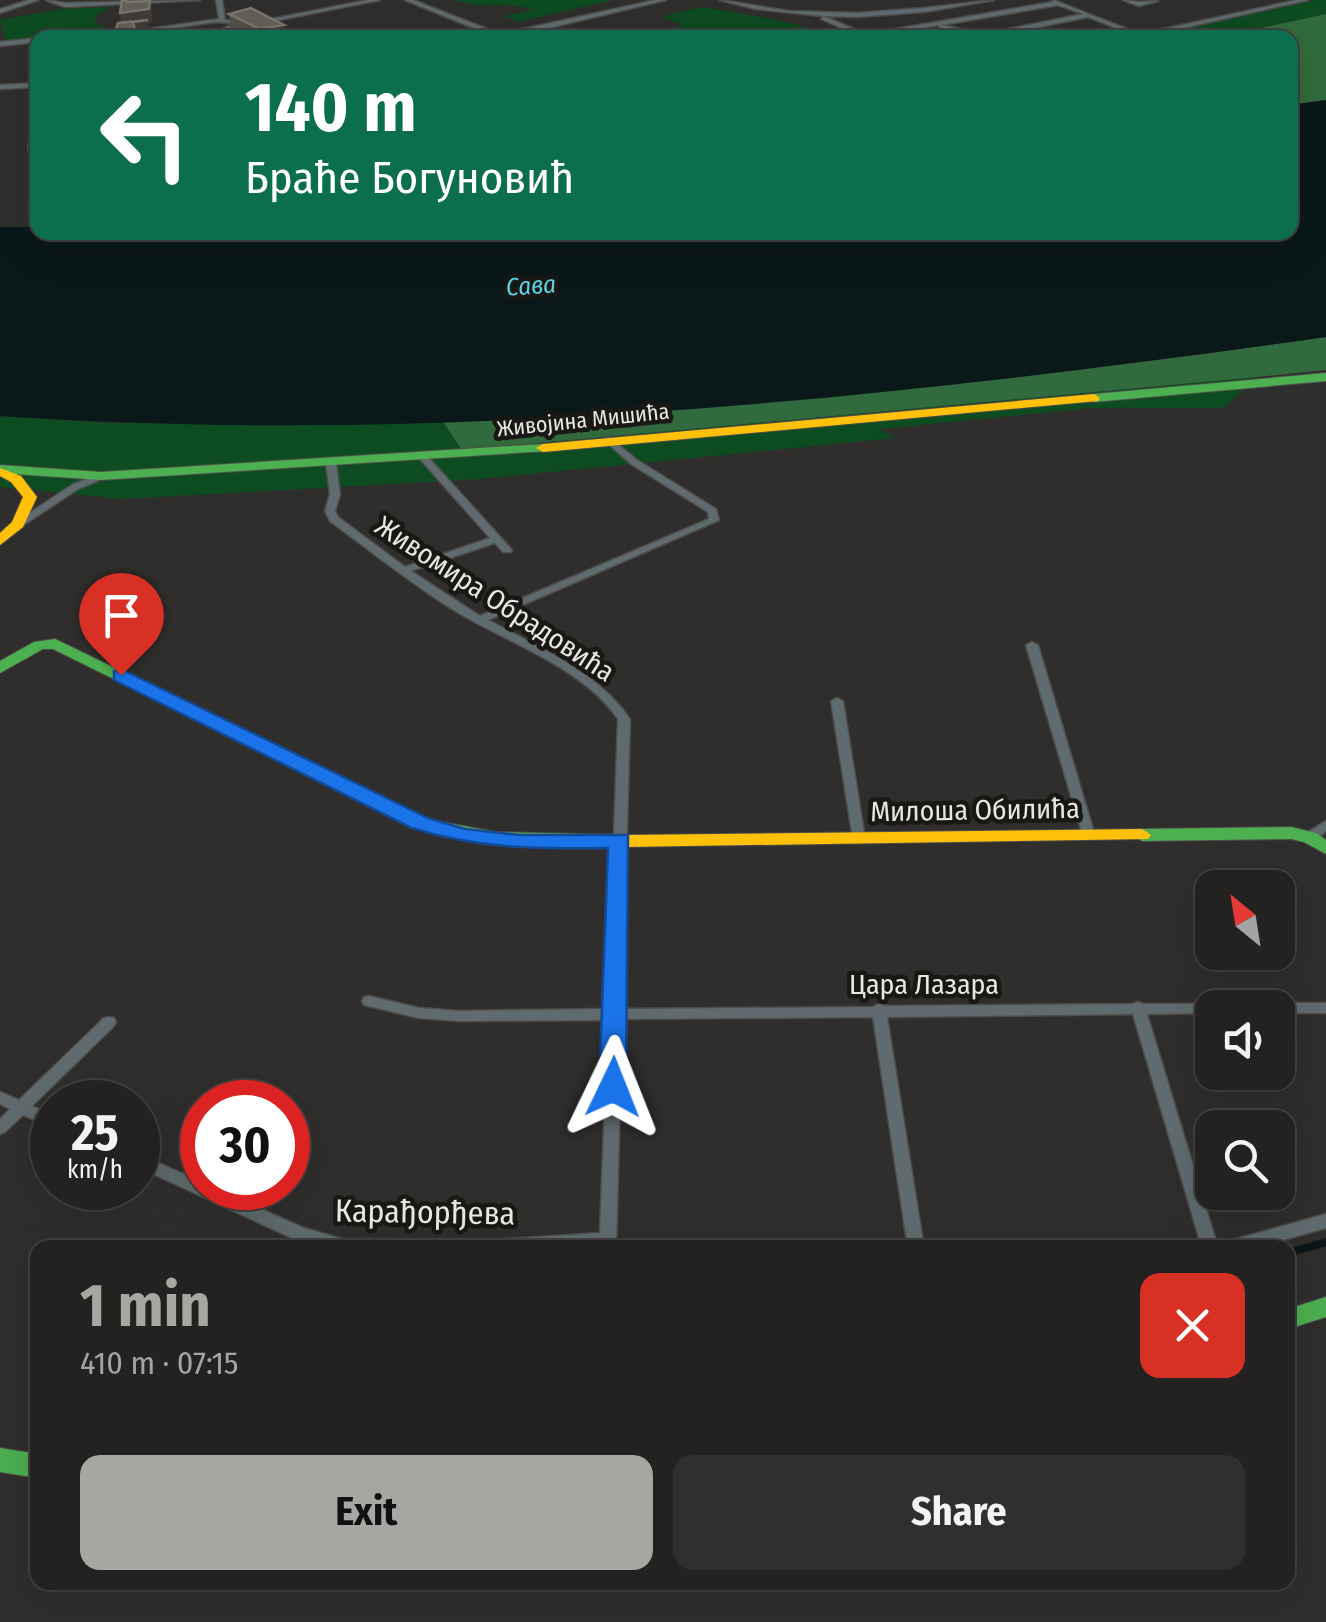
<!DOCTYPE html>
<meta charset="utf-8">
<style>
:root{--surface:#242221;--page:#302f2e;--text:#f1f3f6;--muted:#a3a4a5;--line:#413f3f;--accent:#a8a6a3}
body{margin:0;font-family:"Fira Sans Condensed",sans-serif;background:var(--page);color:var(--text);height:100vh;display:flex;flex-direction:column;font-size:38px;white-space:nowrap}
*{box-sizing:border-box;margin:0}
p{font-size:32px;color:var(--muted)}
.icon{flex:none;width:55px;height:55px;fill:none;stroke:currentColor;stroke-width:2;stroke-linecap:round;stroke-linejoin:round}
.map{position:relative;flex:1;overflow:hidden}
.side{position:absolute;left:30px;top:1240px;width:1265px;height:350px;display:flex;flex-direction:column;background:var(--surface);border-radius:20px;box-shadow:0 10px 40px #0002,0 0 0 2px var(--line)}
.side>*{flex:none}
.guide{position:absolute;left:30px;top:30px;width:1268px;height:210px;border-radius:20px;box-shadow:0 10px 40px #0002,0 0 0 2px var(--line);background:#0b6e4f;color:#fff;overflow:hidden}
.needle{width:65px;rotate:330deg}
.controls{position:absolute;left:1195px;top:870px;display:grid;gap:20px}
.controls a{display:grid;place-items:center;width:100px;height:100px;border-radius:20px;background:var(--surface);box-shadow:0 10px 40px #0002,0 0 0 2px var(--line);font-size:50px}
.speed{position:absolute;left:30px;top:1080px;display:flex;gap:20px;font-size:50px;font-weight:700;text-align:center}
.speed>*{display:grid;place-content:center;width:130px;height:130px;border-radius:50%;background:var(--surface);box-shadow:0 10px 40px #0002,0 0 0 2px var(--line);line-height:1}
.speed small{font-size:25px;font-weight:400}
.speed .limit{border:15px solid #d22;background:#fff;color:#111}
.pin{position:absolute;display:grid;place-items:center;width:85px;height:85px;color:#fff;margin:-102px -42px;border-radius:50% 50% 50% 0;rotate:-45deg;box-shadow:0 0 10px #0007}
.pin .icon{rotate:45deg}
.me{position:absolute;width:110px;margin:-55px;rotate:2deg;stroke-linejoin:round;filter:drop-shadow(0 0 8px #0008)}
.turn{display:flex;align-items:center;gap:35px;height:210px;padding:0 50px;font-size:45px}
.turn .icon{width:130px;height:130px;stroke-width:2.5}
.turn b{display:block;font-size:70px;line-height:85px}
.round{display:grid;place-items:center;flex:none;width:105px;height:105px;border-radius:20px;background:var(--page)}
.overview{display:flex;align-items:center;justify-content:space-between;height:170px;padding:0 50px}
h1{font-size:60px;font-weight:700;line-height:75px;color:var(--accent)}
.action{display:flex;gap:20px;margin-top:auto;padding:20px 50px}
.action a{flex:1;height:115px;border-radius:20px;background:var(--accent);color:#111;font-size:40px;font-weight:700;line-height:115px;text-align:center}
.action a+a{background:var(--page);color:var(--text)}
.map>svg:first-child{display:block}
.green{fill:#0d4b21}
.forest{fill:#316b3d}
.water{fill:#0b181a}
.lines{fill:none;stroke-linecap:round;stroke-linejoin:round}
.stream{stroke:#0b181a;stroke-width:8}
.street-casing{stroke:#4d4c4a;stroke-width:3}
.fast-casing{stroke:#4d4c4a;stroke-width:2}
.slow-casing{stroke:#4d4c4a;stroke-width:2}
.street{fill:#5f6b6e;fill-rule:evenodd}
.fast{fill:#4caf50;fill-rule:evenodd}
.slow{fill:#ffc107;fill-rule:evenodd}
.wall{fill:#544f48}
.shaded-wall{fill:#3f3b36}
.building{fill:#646058;stroke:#79756e;stroke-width:2.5}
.route{fill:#1a73e8;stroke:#114b97;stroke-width:2.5}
.labels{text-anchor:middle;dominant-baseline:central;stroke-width:9;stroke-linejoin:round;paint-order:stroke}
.far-street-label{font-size:22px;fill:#e8e7e3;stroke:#191815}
.far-water-label{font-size:25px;font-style:italic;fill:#58d5e4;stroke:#191815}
.street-label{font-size:28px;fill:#e8e7e3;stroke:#191815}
.near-street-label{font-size:32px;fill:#e8e7e3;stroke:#191815}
</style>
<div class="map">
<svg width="1326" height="1622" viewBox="0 0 1326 1622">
<rect width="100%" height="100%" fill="#302e2c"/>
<!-- green -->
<g class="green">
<path d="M455,0H613L518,22L504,16L533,10C508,0 480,11 455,0Z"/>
<path d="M1316,0H1326V14L1214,37L1144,38Z"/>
<path d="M109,7L94,18L97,24L114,31L6,42L0,20L61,9Z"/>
<path d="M701,7C747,14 790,21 833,35L690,37L672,29L683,25L661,17Z"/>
<path d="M1257,377L1224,408H1091L880,429L895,438L481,479L123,499L0,487V416L108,423L443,422L462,450Z"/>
</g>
<!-- forest -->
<g class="forest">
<path d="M1326,14V100L1290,105V38H1214Z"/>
<path d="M1326,337V370L1257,377L462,450L443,422C740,410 1032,379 1326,337Z"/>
</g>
<!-- water -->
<path class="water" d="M1326,100V337C888,399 443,446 0,416V227H37L38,232H1290V105Z"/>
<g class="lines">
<!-- stream -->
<path class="stream" d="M1288,1253L1326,1242"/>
<!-- street casing -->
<g class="street-casing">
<g id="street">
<path d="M29,0H38L0,13V9Z"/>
<path d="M46,0L65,3L200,0L65,7Z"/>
<path d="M216,0H222L225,20L247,23V25L216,22L136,33L133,31L219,19Z"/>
<path d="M368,0H380L259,24L256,22Z"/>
<path d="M405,0H413L500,34L656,0H666L507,38H498Z"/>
<path d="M720,0L789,11L856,13L924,8L994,0L924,12L856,17L823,16L866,34L1053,2V0L1140,34L1297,0H1308L1139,38H1126L1134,35L1088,17L985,38L939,27V25L864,38L821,19L823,16L756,9ZM1058,5L1083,14L984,34L942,25Z"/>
<path d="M1123,0L1139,2L1158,1L1139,6Z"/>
<path d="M232,25L237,26L210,38H201Z"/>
<path d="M113,32L111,35L62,38L65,36Z"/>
<path d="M38,38V42L0,46V42Z"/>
<path d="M38,83V87L0,89V85Z"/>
<path d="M38,125C38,133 35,142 35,149C36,160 38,171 38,182L35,180L28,146L35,127Z"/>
<path d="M609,437L637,460L716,509L719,520L488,620C538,647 597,671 630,719L622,1009L873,1007L879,1004L885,1006L1133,1004L1138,1002L1143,1004H1238L1240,1008H1212V1013L1147,1014L1218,1248H1202L1133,1014L887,1017L924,1248H908L873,1017L622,1019L616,1248H324L294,1239L138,1167V1154L202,1182V1188H214L304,1228L342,1239L492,1240L600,1233L608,1020L459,1021L419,1018L364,1005L362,1001L364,997L369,996L419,1008L459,1011L608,1009L618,719C583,668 509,643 457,612C413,585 372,552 330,521L325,511L330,494L326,463L331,460L336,463L340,494L335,511L338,517L405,567L490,538L420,459L425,456L428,457L512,550L511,552H503L495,543L411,571L480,616L709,519L708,512L631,464L606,442V438Z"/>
<path d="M101,473L104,474V478L78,489L22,526L18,527L13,524L72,485Z"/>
<path d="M1032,642L1038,645L1095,836L1093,839H1085L1083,836L1026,645Z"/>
<path d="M837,698L843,701L865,839L859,843L853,839L831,701Z"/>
<path d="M1326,821V831L1315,840H1305L1304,837L1305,834Z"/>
<path d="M1278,1003H1326V1013H1278V1008H1271L1273,1004Z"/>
<path d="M109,1017L114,1018L116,1022L114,1026L32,1106L52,1115V1127L23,1115L5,1132L0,1134V1119L10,1109L0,1104V1092L19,1100L104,1018Z"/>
<path d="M1326,1214V1228L1255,1248H1221L1223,1243L1229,1241Z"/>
</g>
</g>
<!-- fast casing -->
<g class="fast-casing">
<g id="fast">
<path d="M1326,373V381L1094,402L1088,398L1094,394Z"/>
<path d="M543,444L550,448L548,451L101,480L0,473V465L101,472Z"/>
<path d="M55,639L426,819L496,832L625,835L634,841L625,847C553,848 484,846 414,827L53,649H43L0,673V661L34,642Z"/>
<path d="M1291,827L1316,833L1326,840V854L1304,842L1291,839L1142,841L1133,835L1142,829Z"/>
<path d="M1326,1297V1317L1288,1329V1309Z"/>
<path d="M0,1448L38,1454V1478L0,1472Z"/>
</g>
</g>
<!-- slow casing -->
<g class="slow-casing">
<g id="slow">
<path d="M1094,394L1100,398L1098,401L543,452L536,448L543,444Z"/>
<path d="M0,468L21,476L37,497L23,527L0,545V533L12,522L23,497L11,482L0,476Z"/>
<path d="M1142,829L1151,835L1148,839L625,847L616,841L625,835Z"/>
</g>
</g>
<!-- street -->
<use href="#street" class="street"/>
<!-- fast -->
<use href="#fast" class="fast"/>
<!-- slow -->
<use href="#slow" class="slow"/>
</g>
<!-- wall -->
<path class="wall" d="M229,14L286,38H241L231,33Z"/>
<!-- shaded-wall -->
<g class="shaded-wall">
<path d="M150,1L153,16L151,23L148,24L150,34L135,36L122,27L120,13Z"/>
<path d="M284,25L286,38H261L260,29Z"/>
</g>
<!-- building -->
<g class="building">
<path d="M122,0H126L127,2L150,1L149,9L120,13Z"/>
<path d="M251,8L284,25L260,29L229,14Z"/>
<path d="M148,20L133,22L137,38H90V36L116,29L118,23Z"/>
</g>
<!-- route -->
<path class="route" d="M121,669L428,818L465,829L520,835H628L626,1087L622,1094L613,1097L599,1087L608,848C539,849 478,849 412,828L114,680V671Z"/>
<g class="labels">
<!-- far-street labels -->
<g class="far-street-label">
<text transform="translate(583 420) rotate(-6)">Живојина Мишића</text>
</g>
<!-- far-water labels -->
<g class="far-water-label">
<text transform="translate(531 286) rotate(-4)">Сава</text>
</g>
<!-- street labels -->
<g class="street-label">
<text transform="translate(495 599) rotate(33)">Живомира Обрадовића</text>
<text transform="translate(975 810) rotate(-1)">Милоша Обилића</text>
<text x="924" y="984">Цара Лазара</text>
</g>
<!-- near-street labels -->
<g class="near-street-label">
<text transform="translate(425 1212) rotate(1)">Карађорђева</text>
</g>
</g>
</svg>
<div class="controls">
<a><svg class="needle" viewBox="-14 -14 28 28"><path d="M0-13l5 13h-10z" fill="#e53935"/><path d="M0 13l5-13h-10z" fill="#a3a4a5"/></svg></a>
<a><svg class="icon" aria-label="sound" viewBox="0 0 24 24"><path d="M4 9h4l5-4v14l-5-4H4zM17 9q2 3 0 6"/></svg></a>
<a><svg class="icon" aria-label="search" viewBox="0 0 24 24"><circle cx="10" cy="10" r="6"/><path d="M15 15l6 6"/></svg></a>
</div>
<div class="speed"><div>25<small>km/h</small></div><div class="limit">30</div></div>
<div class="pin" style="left:121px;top:675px;background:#d93025"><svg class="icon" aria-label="arrive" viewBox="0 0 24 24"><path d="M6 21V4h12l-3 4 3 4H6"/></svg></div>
<svg class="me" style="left:613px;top:1087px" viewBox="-20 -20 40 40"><path d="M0-17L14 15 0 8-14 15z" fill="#1a73e8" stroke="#fff" stroke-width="4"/></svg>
<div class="guide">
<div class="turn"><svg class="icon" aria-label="left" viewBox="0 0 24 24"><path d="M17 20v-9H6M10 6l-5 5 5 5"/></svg><div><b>140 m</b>Браће Богуновић</div></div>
</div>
<section class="side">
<div class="overview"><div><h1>1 min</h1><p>410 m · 07:15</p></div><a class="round" style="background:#d93025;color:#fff"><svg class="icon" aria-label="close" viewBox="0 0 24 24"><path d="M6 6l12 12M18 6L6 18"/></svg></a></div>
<div class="action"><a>Exit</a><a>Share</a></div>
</section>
</div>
